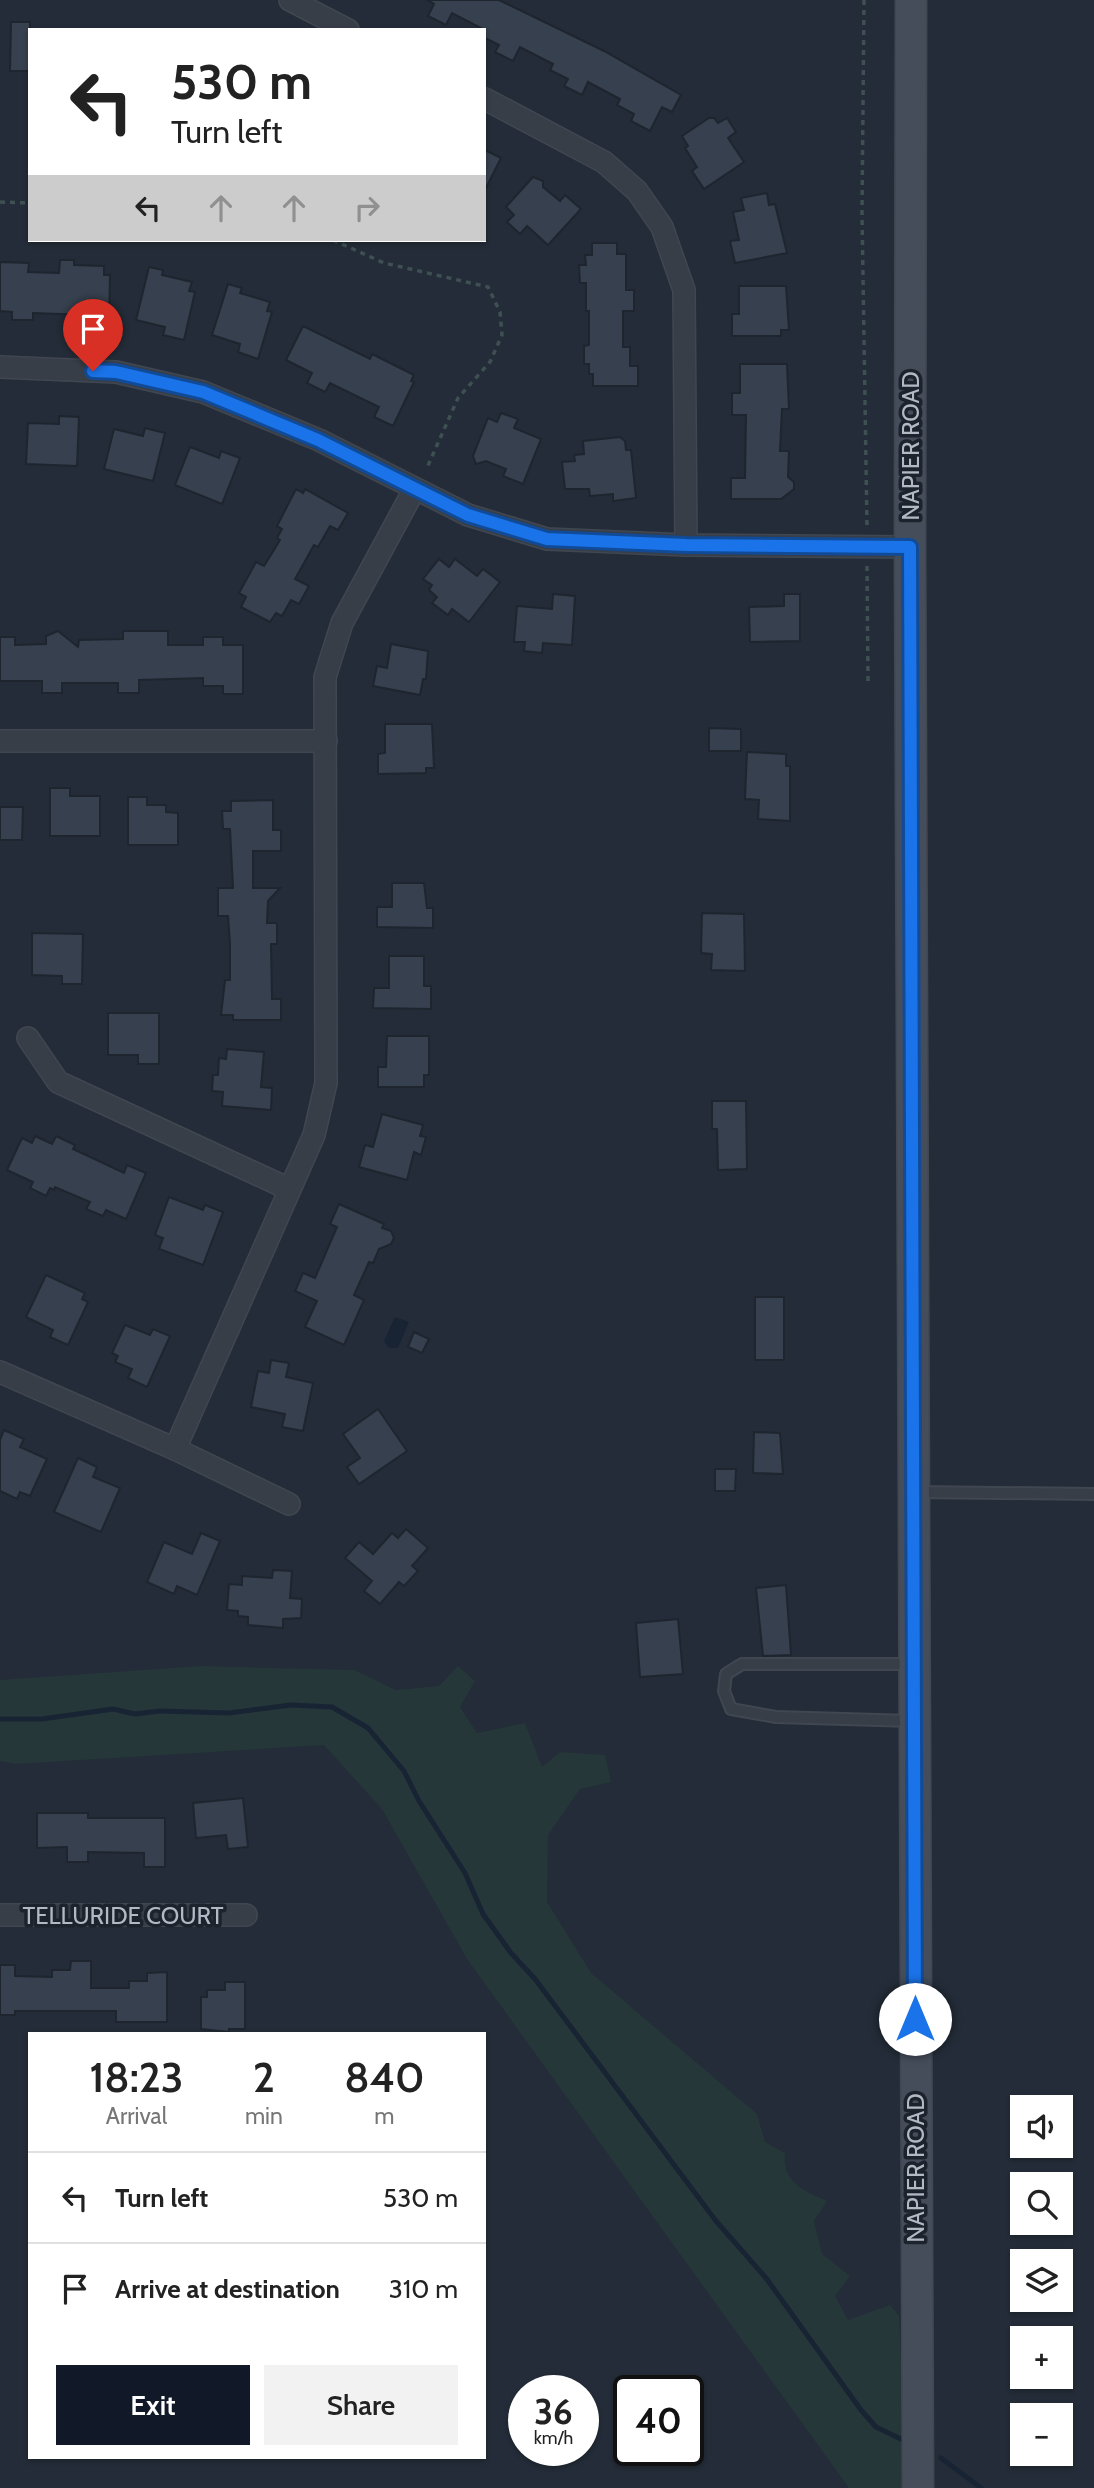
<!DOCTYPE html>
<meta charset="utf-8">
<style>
:root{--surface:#fff;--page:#f2f2f2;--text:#222;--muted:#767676;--line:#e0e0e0;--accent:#111827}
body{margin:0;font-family:Cabin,sans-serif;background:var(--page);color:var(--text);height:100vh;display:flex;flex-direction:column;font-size:26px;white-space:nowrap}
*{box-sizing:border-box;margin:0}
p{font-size:23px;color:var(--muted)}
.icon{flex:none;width:38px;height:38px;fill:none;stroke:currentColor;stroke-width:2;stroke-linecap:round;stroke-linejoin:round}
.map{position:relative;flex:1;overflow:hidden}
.drawer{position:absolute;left:28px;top:2032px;width:458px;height:427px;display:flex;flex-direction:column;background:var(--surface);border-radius:0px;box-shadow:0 2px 5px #0004}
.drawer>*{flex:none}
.hud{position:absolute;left:28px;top:28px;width:458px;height:214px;border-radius:0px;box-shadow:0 2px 5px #0004;background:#fff;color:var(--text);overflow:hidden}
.fabs{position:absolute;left:1010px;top:2095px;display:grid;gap:14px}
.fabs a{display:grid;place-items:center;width:63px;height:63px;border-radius:0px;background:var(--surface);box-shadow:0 2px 5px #0004;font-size:35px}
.speed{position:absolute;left:508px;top:2375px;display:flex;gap:14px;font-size:35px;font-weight:700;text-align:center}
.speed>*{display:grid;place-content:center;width:91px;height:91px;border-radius:50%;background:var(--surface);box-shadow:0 2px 5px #0004;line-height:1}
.speed small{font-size:18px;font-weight:400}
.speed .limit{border:4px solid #111;border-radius:10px;background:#fff;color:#111}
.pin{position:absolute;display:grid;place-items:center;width:60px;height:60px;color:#fff;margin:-72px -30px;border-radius:50% 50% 50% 0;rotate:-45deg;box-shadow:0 0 7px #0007}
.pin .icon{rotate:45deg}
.me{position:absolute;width:77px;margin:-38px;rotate:0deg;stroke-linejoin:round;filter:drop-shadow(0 0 5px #0008)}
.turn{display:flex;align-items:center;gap:24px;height:147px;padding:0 28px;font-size:32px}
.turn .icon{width:91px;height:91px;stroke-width:2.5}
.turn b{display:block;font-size:49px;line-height:60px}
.lanes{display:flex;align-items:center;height:66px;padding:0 28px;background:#0003;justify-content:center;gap:35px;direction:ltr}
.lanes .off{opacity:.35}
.eta{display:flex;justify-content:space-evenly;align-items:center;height:119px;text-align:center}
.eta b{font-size:42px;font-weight:600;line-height:49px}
.cta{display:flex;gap:14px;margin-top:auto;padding:14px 28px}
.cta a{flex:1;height:80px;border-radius:0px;background:var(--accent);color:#fff;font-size:28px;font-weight:600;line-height:80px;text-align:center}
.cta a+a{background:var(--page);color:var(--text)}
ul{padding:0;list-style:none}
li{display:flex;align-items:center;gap:21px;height:91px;padding:0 28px;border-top:2px solid var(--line)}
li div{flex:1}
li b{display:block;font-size:26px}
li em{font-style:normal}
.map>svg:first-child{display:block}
.green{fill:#253739}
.water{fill:#182434}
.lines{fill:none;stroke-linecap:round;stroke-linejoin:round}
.stream{stroke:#182434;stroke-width:5}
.building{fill:#36404e;stroke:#1e252f;stroke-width:2}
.lane-casing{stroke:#404751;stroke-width:14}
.street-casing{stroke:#404751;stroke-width:24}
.secondary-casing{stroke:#404751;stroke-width:33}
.path{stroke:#3e5051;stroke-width:3.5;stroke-dasharray:5 5;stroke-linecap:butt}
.lane{stroke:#373e48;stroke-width:10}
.street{stroke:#373e48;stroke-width:21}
.secondary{stroke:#454d5b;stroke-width:30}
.route-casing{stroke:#114b97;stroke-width:18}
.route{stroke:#1a73e8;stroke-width:12}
.labels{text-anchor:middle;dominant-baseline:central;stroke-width:7;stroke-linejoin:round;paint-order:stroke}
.street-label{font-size:24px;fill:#b2b9c4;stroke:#1c232d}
</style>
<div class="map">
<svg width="1094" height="2488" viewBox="0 0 1094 2488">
<rect width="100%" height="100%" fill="#232c38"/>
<!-- green -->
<path class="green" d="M201,1666L354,1670L396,1690L439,1686L458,1666L475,1681L460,1707L477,1733L525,1723L542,1767L560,1752L605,1755L611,1782L580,1789L548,1835L547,1902L591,1973L757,2114L765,2142L785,2153C782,2182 804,2191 827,2201L814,2221L822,2254L850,2276L835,2296L848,2320L890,2305L899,2316L907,2488H849L467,1959L382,1809L324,1745L16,1764L0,1761V1680Z"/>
<!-- water -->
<path class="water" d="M395,1317L409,1322L398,1348H389L384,1341Z"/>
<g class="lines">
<!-- stream -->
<g class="stream">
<path d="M0,1719H42L113,1709L135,1714L160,1711L229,1713L291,1705L332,1707L368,1728L404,1771L419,1801L465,1873L483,1914L511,1953L535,1979L716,2221L766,2278L861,2410L876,2427L903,2440"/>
<path d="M941,2458L981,2488"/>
</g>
</g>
<!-- building -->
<g class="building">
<path d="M427,0H499L604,51L681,95L672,112L662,107L650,131L631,121L634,114L617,105L620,99L588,82L582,95L564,86L568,79L550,70L553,64L520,47L513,61L495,52L499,45L485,38V30L452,13L446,25L428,16L434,4Z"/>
<path d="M11,22H30V71H10Z"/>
<path d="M709,118H714L718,123L727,118L736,132L728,138L744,162L704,189L692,171L697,167L685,148L688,146L682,136Z"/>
<path d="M485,150L501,158L485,190Z"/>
<path d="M533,177L543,181V187L560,201L565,195L581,209L548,245L527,226L520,234L507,222L514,215L506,207Z"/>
<path d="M767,193L769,205L775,204L787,253L735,263L730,241L739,240L733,212L744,210L741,198Z"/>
<path d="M592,243H617V254H626V290H634V311H623V347H630V366H638V386H593V374H589V364H584V346L589,345V311H586V283H580L579,265H586L585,255H592Z"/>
<path d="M60,260H74V265L104,266V275H110L109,324L88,323V315L33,313V320H12V312L0,311V262L29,263L28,272L59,273Z"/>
<path d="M149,267L163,270L162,275L192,282L189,291L195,292L184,340L163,335L165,327L136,320Z"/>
<path d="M228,284L242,288L240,293L270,302L267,311L272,312L258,359L238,352L240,344L212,335Z"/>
<path d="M739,286H786L789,330H781V336H732V314H739Z"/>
<path d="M303,326L370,359L372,354L414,375L411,381L414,382L393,426L374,417L379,407L330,383L325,392L307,383L312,373L286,360Z"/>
<path d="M740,364H787L789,409H782L780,451H789L788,477L794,482V489L781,499H731V478H745L746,415H732V393H740Z"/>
<path d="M501,413L518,419L514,428L541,439L523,484L503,476L506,469L486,461L476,464L473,456L488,418L497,422Z"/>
<path d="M59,416L79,417L77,466L26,464L28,423L59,424Z"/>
<path d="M145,428L165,433L153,481L104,469L114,429L143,436Z"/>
<path d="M620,437L625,441L626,450H631L636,498L613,501V494L590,496L589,489H565L562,462L575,461L574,455L584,454L583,441Z"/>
<path d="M190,447L219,458L221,451L240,458L222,504L175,485Z"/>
<path d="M296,489L303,493L305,489L348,513L338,530L330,526L318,547L314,545L295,579L309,586L299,604L291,600L282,616L276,613L270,622L241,607L246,597L239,593L256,562L264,566L280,540L277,538L282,529L277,526Z"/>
<path d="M439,559L449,567L455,559L477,576L483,569L500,582L469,622L452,609L448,615L432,603L437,597L429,590L432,585L423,579Z"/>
<path d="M553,594L575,596L572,645L543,643L542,653L524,651L525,642H514L517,606L552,609Z"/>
<path d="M784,594H800V641L750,642L749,607L784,606Z"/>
<path d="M58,631L78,647L79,640L123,639V631H168V645H203V637H223V645H243V694H223V686H203V678L139,680V693H118V683H62V693H42V681H0V637H15V645L46,644V636Z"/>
<path d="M391,644L428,651L426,679H423L420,695L373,686L377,666L387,668Z"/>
<path d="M385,724H432L434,768H426V773L378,774V754L385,753Z"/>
<path d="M709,728L741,729V751H709Z"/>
<path d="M747,752L786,754V766H790V821L758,819L759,800L745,799Z"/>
<path d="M50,788H70V796H100V836H50Z"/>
<path d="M128,797H147V805H166V812L178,813V845H128Z"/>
<path d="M273,800V830H281V851H253V888H280L268,901L267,923H277V944H271L272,999H281V1020H233V1015H221L225,980H230V944L228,916H218V888H233L230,829H223L222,811H231V801Z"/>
<path d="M0,807H23L22,840H0Z"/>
<path d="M392,883H424L427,908H433V928L377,927V907H392Z"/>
<path d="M702,913L744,914L745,971L711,970L712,954L701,953Z"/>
<path d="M32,933L83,934L82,984H62V976L32,975Z"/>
<path d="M389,956H424V986H431V1009L373,1008L374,988H389Z"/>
<path d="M108,1013H159V1064H138V1055H108Z"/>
<path d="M387,1036H429V1075H424V1087H378V1067H386Z"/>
<path d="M227,1049L264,1052L261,1087L272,1088L271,1110L222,1106L223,1092L212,1091L213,1075H218L219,1058L226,1059Z"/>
<path d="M712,1101H746L747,1169L718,1170L717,1129H712Z"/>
<path d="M382,1114L423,1125L420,1136L426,1137L421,1155L414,1152L407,1180L359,1167L365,1145L373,1147Z"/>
<path d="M35,1136L52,1144L56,1136L75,1145L73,1149L124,1173L127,1165L146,1173L126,1219L106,1210L103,1216L86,1209L90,1202L55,1187L54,1190L50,1188L46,1196L30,1188L33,1182L7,1170L22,1138L32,1143Z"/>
<path d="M169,1197L203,1210L205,1205L223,1212L203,1265L159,1249L163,1238L155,1235Z"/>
<path d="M339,1204L384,1224L382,1228L391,1231L394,1238L391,1244L379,1249L373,1263L369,1262L354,1295L364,1300L344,1345L305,1327L317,1301L295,1291L303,1273L315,1278L337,1227L330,1224Z"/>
<path d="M46,1275L85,1293L82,1299L88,1302L68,1345L50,1337L53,1330L26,1317Z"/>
<rect x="755" y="1297" width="29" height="63"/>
<path d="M125,1325L150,1335L153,1329L170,1336L147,1387L128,1378L132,1369L115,1362L118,1356L112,1353Z"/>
<path d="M414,1332L429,1339L422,1353L408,1347Z"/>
<path d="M271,1360L289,1363L286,1377L313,1383L303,1431L282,1427L285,1414L251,1407L258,1371L269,1373Z"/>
<path d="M378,1409L407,1451L359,1484L347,1467L360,1458L343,1434Z"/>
<path d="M4,1430L24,1439L20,1447L47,1459L30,1496L20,1492L17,1499L0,1491V1440Z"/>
<path d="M754,1432L780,1433L783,1474L753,1473Z"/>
<path d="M78,1458L97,1467L93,1477L120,1488L101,1532L54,1512Z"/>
<path d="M715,1469H736L735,1491H715Z"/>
<path d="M406,1529L428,1548L412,1566L418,1571L404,1586L399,1582L380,1604L364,1591L372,1581L345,1558L359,1542L373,1554L392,1533L398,1538Z"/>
<path d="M201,1533L220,1541L197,1595L177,1586L174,1594L147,1582L164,1542L192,1554Z"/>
<path d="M273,1570L292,1571L290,1598L302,1599L301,1618L283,1619V1628L248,1625V1617L238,1616V1611L227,1610L229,1584L242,1585V1576L272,1578Z"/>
<path d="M786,1585L791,1655L763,1656L756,1588Z"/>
<path d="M678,1619L683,1674L640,1677L636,1623Z"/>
<path d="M243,1798L248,1847L228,1849L226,1835L196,1838L193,1803Z"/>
<path d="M37,1813H88V1818H165V1867H144V1853L88,1852V1862H67V1847L37,1848Z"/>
<path d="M71,1961H91V1988H129V1981H147V1973L167,1972V2022H116V2011H15V2015H0V1965H15V1976L52,1977V1970H70Z"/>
<path d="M225,1982H245V2029H229V2032L201,2029V1997H207V1990H225Z"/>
</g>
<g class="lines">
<!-- lane casing -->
<g class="lane-casing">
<g id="lane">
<path d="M917,1492L1094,1494"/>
<path d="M912,1664H742L726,1674L724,1691L731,1709L776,1717L912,1721"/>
</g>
</g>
<!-- street casing -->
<g class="street-casing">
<g id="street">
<path d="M290,0L348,30"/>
<path d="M485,99L604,162L637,191L662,227L684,290L686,545"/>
<path d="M0,367L116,372L203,392L319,440L468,515L547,539L686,545L910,547"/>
<path d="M0,741H326"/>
<path d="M28,1038L58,1082L289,1189"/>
<path d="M0,1372L175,1449L314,1135L326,1083L325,677L342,623L414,490"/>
<path d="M175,1449L289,1504"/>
<path d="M0,1915H246"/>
</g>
</g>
<!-- secondary casing -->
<g class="secondary-casing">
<path id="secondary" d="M911,0L910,547L918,2488"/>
</g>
<!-- path -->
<g class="path">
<path d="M864,0L862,213L867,527"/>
<path d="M0,202L30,203"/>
<path d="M333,240L384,263L488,287L500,312L502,335L490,362L458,398L426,470"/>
<path d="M867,566L868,683"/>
</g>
<!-- lane -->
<use href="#lane" class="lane"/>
<!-- street -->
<use href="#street" class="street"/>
<!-- secondary -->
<use href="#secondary" class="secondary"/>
</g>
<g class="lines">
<!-- route casing -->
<g class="route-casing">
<path id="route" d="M93,371L116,372L203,392L318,440L468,515L547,539L686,545L910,547L915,2019"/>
</g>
<!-- route -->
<use href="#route" class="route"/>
</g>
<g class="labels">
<!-- street labels -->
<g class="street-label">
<text transform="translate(910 446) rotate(-90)">NAPIER ROAD</text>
<text x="123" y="1915">TELLURIDE COURT</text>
<text transform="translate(915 2168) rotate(-90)">NAPIER ROAD</text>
</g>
</g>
</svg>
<div class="fabs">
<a><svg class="icon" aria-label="sound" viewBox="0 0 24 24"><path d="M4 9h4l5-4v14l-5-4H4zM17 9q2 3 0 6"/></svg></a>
<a><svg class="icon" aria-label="search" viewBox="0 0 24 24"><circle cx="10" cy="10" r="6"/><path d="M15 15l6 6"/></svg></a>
<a><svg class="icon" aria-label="layers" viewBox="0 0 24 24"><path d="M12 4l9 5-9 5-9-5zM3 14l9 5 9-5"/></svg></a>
<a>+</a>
<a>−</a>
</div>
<div class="speed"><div>36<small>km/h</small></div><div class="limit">40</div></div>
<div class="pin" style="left:93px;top:371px;background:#d93025"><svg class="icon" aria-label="arrive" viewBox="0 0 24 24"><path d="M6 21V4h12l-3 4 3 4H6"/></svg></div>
<svg class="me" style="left:915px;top:2019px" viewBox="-20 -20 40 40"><circle r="19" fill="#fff"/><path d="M0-13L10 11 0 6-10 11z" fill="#1a73e8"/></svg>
<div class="hud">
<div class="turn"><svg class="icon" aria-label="left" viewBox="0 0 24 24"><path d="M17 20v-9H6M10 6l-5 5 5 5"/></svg><div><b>530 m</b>Turn left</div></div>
<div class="lanes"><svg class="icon" aria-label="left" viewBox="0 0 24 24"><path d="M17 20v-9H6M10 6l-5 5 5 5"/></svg><svg class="icon off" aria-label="ahead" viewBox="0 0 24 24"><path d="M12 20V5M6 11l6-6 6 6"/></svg><svg class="icon off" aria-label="ahead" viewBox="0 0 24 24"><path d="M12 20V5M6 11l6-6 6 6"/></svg><svg class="icon off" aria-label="right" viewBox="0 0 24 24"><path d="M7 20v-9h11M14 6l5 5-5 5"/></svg></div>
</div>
<section class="drawer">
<div class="eta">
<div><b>18:23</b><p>Arrival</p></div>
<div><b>2</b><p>min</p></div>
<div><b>840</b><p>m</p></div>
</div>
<ul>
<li><svg class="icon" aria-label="left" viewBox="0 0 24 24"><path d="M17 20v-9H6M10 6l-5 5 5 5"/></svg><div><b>Turn left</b></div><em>530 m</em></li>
<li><svg class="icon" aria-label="arrive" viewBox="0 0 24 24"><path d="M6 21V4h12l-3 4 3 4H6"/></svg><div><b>Arrive at destination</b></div><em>310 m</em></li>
</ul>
<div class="cta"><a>Exit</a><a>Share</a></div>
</section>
</div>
